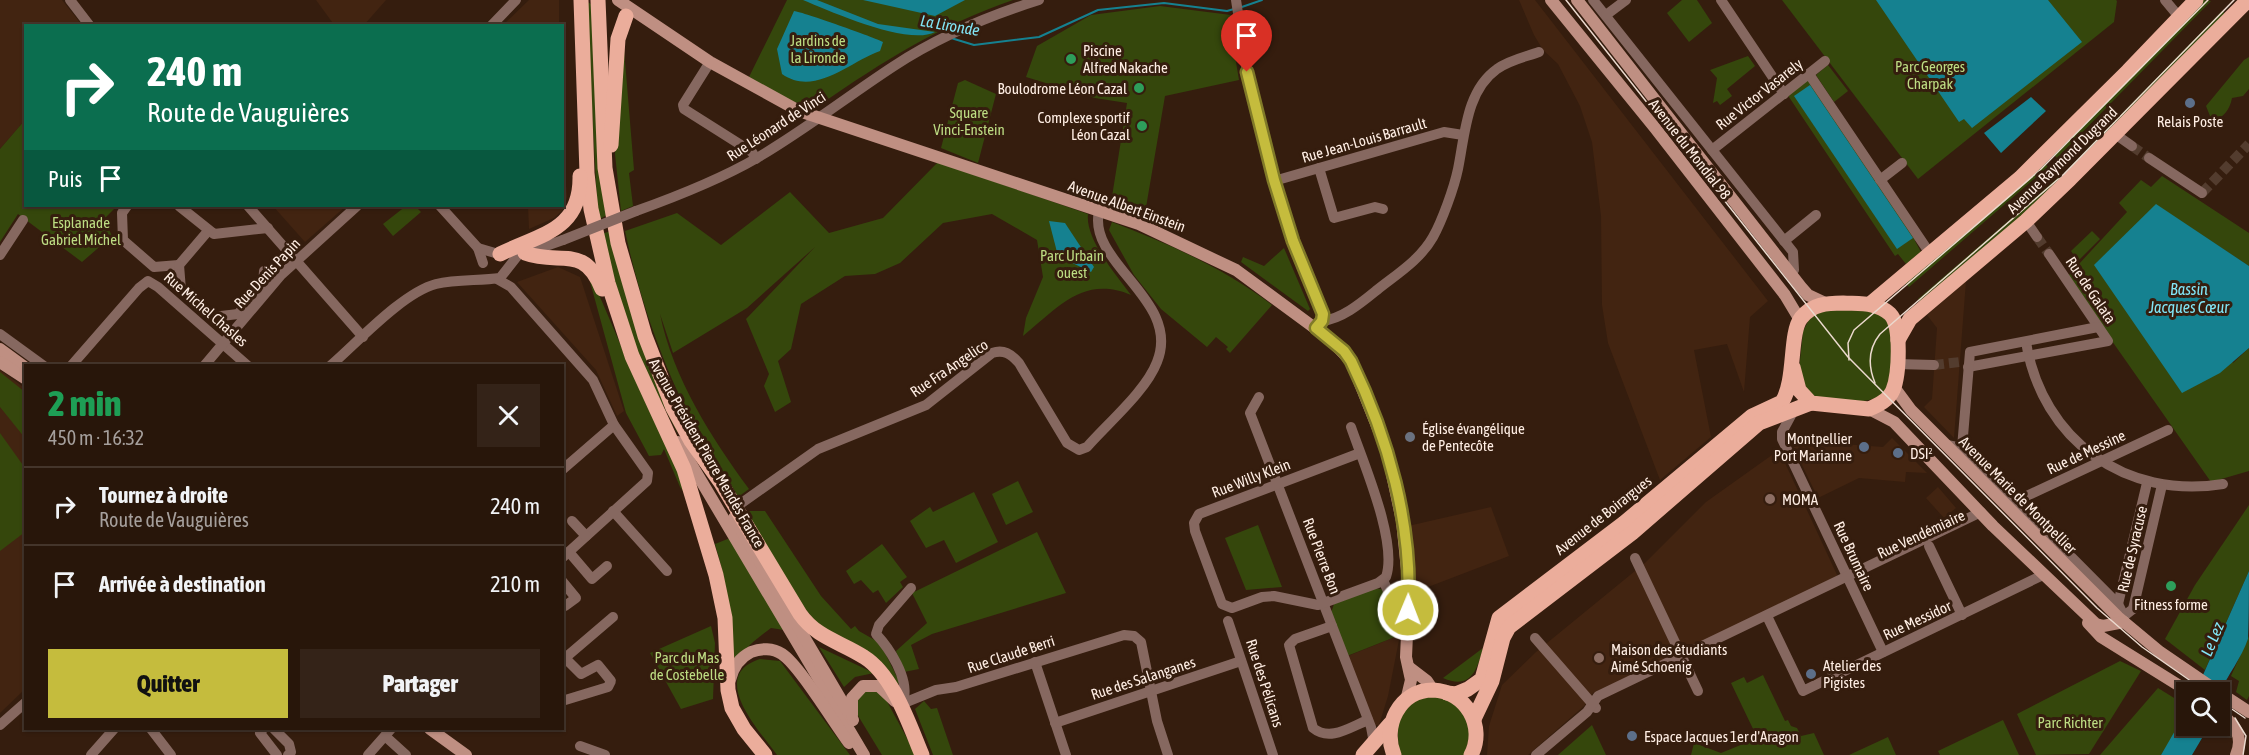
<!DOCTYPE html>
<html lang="fr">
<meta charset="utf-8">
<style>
:root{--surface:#28160a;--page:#342318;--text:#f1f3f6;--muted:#a59f9c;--line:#44352b;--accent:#c5bc3d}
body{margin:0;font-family:"Asap Condensed",sans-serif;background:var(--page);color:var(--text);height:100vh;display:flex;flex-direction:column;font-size:22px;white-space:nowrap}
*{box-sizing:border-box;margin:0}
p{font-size:20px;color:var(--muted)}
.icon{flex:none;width:33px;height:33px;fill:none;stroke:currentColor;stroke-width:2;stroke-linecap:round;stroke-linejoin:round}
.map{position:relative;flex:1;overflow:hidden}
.panel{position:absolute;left:24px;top:364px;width:540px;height:366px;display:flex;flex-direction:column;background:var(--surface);border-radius:0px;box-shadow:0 2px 4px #0004,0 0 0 2px var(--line)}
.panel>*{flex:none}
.guide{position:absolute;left:24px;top:24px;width:540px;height:183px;border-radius:0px;box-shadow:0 2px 4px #0004,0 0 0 2px var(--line);background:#0b6e4f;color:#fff;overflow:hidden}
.tools{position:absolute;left:2176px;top:682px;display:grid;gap:12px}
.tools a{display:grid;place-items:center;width:54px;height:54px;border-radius:0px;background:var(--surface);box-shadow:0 2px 4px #0004,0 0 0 2px var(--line);font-size:30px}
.pin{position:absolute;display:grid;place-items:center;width:51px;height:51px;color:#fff;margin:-62px -26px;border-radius:50% 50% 50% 0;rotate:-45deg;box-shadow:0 0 6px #0007}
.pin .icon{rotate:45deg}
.me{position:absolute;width:66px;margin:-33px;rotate:1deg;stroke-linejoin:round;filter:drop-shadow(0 0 4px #0008)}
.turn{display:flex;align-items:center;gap:21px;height:126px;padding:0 24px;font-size:27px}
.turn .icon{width:78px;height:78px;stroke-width:2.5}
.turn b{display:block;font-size:42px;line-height:51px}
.then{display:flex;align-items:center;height:57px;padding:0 24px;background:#0003;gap:12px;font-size:22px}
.round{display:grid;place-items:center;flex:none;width:63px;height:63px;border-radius:0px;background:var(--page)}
.summary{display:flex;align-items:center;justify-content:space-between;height:102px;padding:0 24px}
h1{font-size:36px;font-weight:800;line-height:45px;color:#1e9e55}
.primary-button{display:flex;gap:12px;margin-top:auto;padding:12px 24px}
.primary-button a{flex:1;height:69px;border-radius:0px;background:var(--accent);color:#111;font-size:24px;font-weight:800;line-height:69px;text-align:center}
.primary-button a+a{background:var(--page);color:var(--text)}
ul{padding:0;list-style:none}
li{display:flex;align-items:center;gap:18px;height:78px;padding:0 24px;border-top:2px solid var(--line)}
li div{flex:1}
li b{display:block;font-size:22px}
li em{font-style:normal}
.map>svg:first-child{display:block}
.built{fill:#422411}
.green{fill:#35470c}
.water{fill:#158190}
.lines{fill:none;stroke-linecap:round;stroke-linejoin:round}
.stream{stroke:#158190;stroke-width:2}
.street-tunnel{stroke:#533c2e;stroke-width:10;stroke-dasharray:10 5;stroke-linecap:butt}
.street{stroke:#866860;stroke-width:10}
.secondary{stroke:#bf8f82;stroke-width:12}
.primary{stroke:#ebad9b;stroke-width:15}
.tram{stroke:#ebd9ce;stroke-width:1.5}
.street-bridge{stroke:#866860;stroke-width:10}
.route-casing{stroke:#807a28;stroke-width:15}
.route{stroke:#c5bc3d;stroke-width:10}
.leisure-dot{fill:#2e9e5b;stroke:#351d0e;stroke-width:2}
.service-dot{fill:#5c6f8a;stroke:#351d0e;stroke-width:2}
.worship-dot{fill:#6b7280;stroke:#351d0e;stroke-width:2}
.education-dot{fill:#8d6e63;stroke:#351d0e;stroke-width:2}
.labels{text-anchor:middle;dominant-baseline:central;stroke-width:6;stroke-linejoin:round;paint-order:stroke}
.park-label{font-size:15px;fill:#bddd83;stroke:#351d0e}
.poi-label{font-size:15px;fill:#ffeee4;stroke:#351d0e;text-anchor:start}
.street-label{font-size:15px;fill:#ffeee4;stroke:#351d0e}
.water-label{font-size:16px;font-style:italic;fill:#82e6f7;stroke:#351d0e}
</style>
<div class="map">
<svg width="2249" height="755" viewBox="0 0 2249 755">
<rect width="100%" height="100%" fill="#351d0e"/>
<!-- built -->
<g class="built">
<path d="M0,0H62L82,25L26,26L25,120L0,149Z"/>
<path d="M316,0H386L364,25L335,26Z"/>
<path d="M529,0H559V25H503Z"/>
<path d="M1519,0H1535L1768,301L1750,317L1744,392L1727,344L1694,350L1711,437L1660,480L1608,343L1602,305L1601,216L1592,142L1580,106L1558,64L1543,50L1534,35Z"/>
<path d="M563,146L567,197L564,209L554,218L529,229L528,206H562Z"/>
<path d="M273,206H346L305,242Z"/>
<path d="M558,267L580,277L624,411L617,416L596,370L517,282Z"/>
<path d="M1966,281L1954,438L1924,407L1932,399L1937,328L1927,315Z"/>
<path d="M0,370L26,389L25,689L0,713Z"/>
<path d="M1892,438L1927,473L1906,472L1905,482L1859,478L1818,498L1790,440L1883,447Z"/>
<path d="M1779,450L1838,577L1593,693L1584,706L1528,755H1487L1489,726L1502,685L1536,652L1646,562L1706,502Z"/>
<path d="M1938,487L1956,508L1944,518L1926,498Z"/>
<path d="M1491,507L1509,556L1415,592L1408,526Z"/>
<path d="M1400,635L1388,696L1379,725H1373L1348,656Z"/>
</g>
<!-- green -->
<g class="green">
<path d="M787,0H1013C942,24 882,62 821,104C804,113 764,86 749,77Z"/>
<path d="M1682,0H1697L1712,23L1689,42L1667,13Z"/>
<path d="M1782,0H2116L2117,1L2114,22L1918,179Z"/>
<path d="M2203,0L2211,1L2057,158L2053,154Z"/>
<path d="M586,1L594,6L607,215L598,220Z"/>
<path d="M1160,6L1231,15V32L1239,80L1165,96L1144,219L1110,209L1127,103L1095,98L1026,77L1037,46L1091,15Z"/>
<path d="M2222,11L2227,15L2072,173L2068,169Z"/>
<path d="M623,37L634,170L629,173L633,206L621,211L615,154Z"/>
<path d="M1748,56L1755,66L1727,89L1732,96L1720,105L1717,101L1713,103L1717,78L1710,70Z"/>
<path d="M2249,57V89L2243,96L2232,98C2230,109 2224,118 2212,121L2206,106L2244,60Z"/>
<path d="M1828,65L1848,91L1834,102L1816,75Z"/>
<path d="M1809,77L1917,239L1915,241L1921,252L1906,264L1898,254L1895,256L1787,94Z"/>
<path d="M965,80L996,94L978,163L941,148L958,83Z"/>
<path d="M25,120L26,206H117L104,219L112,236L82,262L18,214L0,242V149Z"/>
<path d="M938,162L1088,214C1085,239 1117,276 1131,295C1083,275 1058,308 1023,336L1026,318L1043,277L1037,240L992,214L943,223L900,263L875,274L845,276L801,304L791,349L778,361L791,402L775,412L764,386L769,374L746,319L815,247L747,308L673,353L660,314C673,378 711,437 749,489L738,497L734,496C681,411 646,329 625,231L677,213L721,245L790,192L829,233L883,218Z"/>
<path d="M2044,162L2048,167L1909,287L1905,283Z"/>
<path d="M2162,176L2249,233V266L2156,205L2233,363L2249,348V471L2211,482L2067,277L2127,212L2119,203L2141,180L2151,187Z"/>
<path d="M2059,177L2063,182L1922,303L1918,299Z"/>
<path d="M406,206L409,209L415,206L421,212L393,236L383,224Z"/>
<path d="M1112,222C1169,244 1224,268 1272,305L1230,353L1226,349L1228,347L1216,337L1207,347L1161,309L1134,275L1109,230Z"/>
<path d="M611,231L679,430L677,432L637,355L621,314L601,234Z"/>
<path d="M2092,231L2100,239L2078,261L2071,251Z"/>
<path d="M1284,248L1310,309L1308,311L1241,262L1243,257L1264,266Z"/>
<path d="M589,278L594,283L646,404L668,444L688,498L680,487L664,449L661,455L649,456L626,413Z"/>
<path d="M1824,310C1842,310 1869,306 1884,317C1895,325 1894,382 1884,392C1868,408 1828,402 1809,394L1799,371L1803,331L1811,316Z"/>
<path d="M0,372L25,392V438L0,407Z"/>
<path d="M0,433L25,468V532L0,551Z"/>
<path d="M1018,481L1033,512L1006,525L992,494Z"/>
<path d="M974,492L998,542L956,563L944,540L926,548L910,521L930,507L933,512Z"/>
<path d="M2249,505V571L2205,670L2165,639L2195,585Z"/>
<path d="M745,511H765L821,596L851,629L855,626L859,631L880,643L900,683L897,684L885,666L866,652L818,625L788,587Z"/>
<path d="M1258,525L1282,587L1246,590L1225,538Z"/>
<path d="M1037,532L1066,593L932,634L911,645L919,669L904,672L896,651L927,623L912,593Z"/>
<path d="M730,538L784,630L771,628C752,642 741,651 728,672C732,619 730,595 715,544Z"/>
<path d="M882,544L907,577L900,582L903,587L886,603L878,590L873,593L861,580L854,584L846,571Z"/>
<path d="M1374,588L1386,590L1400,623V635L1347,656L1331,613L1334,604Z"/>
<path d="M711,626L715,643L713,699L681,709L650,653Z"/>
<path d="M2249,636V696L2247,700L2236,692L2239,681L2231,676Z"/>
<path d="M819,647L874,673L855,677L844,687Z"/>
<path d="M1483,648C1477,671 1470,690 1443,678Z"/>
<path d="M760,659L780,661L850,755H777C760,731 707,676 760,659Z"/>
<path d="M2120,661L2141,671L2089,754L2036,755L2017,714Z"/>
<path d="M1763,675L1785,721L1788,720L1791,726L1797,728L1801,736L1814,733L1824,755H1691L1694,743L1721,753L1748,742L1746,738L1755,733L1731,683L1744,677L1747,683Z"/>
<path d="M2158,688L2187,706L2182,722L2161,755H2100Z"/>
<path d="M864,690H877L883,694L916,755H882L857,714L856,700Z"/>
<path d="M1436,696L1456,703L1471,726L1466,755H1399L1397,719L1416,699Z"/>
<path d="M924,701L931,709L937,708L953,755H933L915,709Z"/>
<path d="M2003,720L2019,755H1940L1938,751Z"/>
<path d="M1592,725L1606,755H1558Z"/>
<path d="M1888,737L1896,755H1849Z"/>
</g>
<!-- water -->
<g class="water">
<path d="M803,0H817L878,24L935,32C908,46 832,12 803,0Z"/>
<path d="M863,0H965L935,16Z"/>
<path d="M1876,0H2048L2082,42L1972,128L1964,119L1959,122Z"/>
<path d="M794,11C803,12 876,38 883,42L880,51C849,62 815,97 782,74L777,49Z"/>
<path d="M1810,85L1913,238L1897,249L1794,96Z"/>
<path d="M2031,97L2046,111L2001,153L1984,133Z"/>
<path d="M2156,204L2249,266V348L2220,373L2182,393L2094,265Z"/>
<path d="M1049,221L1065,223L1094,267L1091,272L1058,256Z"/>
<path d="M2249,571C2249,589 2249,622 2248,639C2241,659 2228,674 2220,693H2195Z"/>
<path d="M2187,710V726H2203L2205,733L2192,755H2161Z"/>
</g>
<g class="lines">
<!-- stream -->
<g class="stream">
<path d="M1239,8L1262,0"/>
<path d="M951,38L974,45L1039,37L1098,10L1164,3L1227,11L1234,9"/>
</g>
<!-- street-tunnel -->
<g class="street-tunnel">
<path d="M2132,146L2149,158"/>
<path d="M2202,193L2249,144"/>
<path d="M2037,237L2049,254"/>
<path d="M1934,365L1960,362"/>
</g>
<!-- street -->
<g class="street">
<path d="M70,0L90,26"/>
<path d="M1236,0L1247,72L1274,181L1299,261L1323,314L1318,326"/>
<path d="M1593,0L1793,252L1794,270L1791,274"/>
<path d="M1721,0L1784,94"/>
<path d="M2165,0L2180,18"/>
<path d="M1606,15L1626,0"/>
<path d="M491,26L516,0"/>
<path d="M710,62L683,105L684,109L752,152L756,159"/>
<path d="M1809,74L1931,255"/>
<path d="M2115,134L2132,146"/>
<path d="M1712,150L1825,61"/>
<path d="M2149,158L2202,193"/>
<path d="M1319,168L1334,218L1375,207L1383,209"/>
<path d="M1880,180L1902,163"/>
<path d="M1274,181L1444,132L1463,135"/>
<path d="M127,206L122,213L123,240L154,267L179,265"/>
<path d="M179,206L214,234L268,228"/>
<path d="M248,206L363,337"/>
<path d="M440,206L478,248L483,263"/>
<path d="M636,211C678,196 719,180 757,158C805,130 848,96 894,66C938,37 988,16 1039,0"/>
<path d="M2026,221L2037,237"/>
<path d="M1784,241L1816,215"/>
<path d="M478,248L495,253"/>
<path d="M526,253L563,240"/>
<path d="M0,255L23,220"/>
<path d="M179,265L181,290L213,317L238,314L263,285L264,271"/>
<path d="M179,265L208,231"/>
<path d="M497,279L511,287L593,380L614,425L648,473L647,481L562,558"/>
<path d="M1322,321C1342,319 1361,303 1377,290C1397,274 1420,260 1433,237C1442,221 1454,188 1458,169C1465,135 1466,91 1497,69C1509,60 1525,57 1539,52"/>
<path d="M0,334L44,366"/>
<path d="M2026,342C2042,440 2126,500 2223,484"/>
<path d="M1897,364L1934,365"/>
<path d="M71,366L139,288L148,281L158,287L248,366"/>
<path d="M204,366L281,275L357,206"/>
<path d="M330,366C357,343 402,293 436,284C457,279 479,281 500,278L519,254"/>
<path d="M1968,367L2108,341L2049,254"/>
<path d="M1259,397L1250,413L1371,727L1374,743"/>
<path d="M1795,408L1782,432V439L1883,652"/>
<path d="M1351,427C1363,462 1398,542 1386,577L1378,583L1318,605L1274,596L1262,597L1232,608L1222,604L1195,531L1194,523L1199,514L1360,453"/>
<path d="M1947,445L1962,448L1970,455L2118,604L2124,616V622"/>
<path d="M1962,448L1970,352L2098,327"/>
<path d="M562,470L614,425"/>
<path d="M2016,501L2168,430"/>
<path d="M736,507L818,449L926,405L992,353C1004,349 1011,354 1019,363L1067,443L1079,450L1087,447C1108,423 1146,391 1157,362C1182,300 1087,264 1099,211"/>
<path d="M613,511L667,571"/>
<path d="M572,521L586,536"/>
<path d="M1929,546L1962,615"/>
<path d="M569,552L592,579L607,566"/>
<path d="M1635,558L1698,691"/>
<path d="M1383,580L1399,616L1407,624"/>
<path d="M562,581L576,598L565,606"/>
<path d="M2118,604L2147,483"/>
<path d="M1767,616L1803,691L2043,575"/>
<path d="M2124,616L2133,609L2162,485"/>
<path d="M1228,621L1273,755"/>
<path d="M1332,626L1295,639L1289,645L1313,728C1330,742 1350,727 1368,720"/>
<path d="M1535,638L1596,708"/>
<path d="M562,655L581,674L598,665L611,681L608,687L562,701"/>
<path d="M565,658L613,617"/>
<path d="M1035,662L1066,755"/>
<path d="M899,705L936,690L956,687L1124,635L1134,636L1141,642L1157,721L1168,755"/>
<path d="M899,705L904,698C908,677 890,649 876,634L879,625L911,588"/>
<path d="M1055,723L1241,661"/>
<path d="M0,725L26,702"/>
<path d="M151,729L171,755"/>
<path d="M263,729L260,733L277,755"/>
<path d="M274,729L289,744L291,752L288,755"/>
<path d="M385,736L406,755"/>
<path d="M580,746L605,755"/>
<path d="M91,755L114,729"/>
<path d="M368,755L391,729"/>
<path d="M1536,755L1587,712L1598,696L1981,512"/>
</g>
<!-- secondary -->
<g class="secondary">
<path d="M618,0L710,62L799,111L1139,224L1236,270L1331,340L1351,361L1387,451L1402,521L1409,590L1406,657L1411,680L1406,701"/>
<path d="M1551,0L1655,128L1785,295L1800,320"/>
<path d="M1577,0L1801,287L1808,295L1825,303"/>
<path d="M0,349L26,368"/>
<path d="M0,362L26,379"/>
<path d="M1894,387L1911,410L2118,617L2160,652L2220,693"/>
<path d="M1869,409L1894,422L1993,526L2096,624L2103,626L2124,622"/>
<path d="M678,442L864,755"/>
<path d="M734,518L853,720"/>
<path d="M2088,623L2101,637L2191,693"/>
<path d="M1410,668L1427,681L1433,690"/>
<path d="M730,680C733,667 739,658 751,652C761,648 773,648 782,654C799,665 834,723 849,743"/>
<path d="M2220,693L2249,712"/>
<path d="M2220,713C2235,724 2244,737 2236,755"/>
<path d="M852,715V698L863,686H879L895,701"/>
<path d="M430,729L466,755"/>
</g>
<!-- primary -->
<g class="primary">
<path d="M581,0L587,173L591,209L608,283L632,356L684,469L716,575L725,618L728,690L732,708L744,729L765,755"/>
<path d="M598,0L605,168L618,243L645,336L673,408L691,441L721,483L800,614C817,638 841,642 864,657C893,675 909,724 922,755"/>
<path d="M611,145L618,39L626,16"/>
<path d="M525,253C559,266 584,243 602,289"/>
<path d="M500,254C540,234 581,231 580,176"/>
<path d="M1870,304L2020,178L2128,71L2196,0"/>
<path d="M1898,340L1910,319L2026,221L2070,179L2248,0"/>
<path d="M1447,693L1456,694L1468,689L1482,679L1499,618L1624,523L1752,416L1782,402C1796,380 1789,334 1801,318C1812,304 1827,303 1843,303C1860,304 1877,302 1890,314C1902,326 1899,375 1893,390C1889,400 1878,405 1869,409L1811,403L1799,390L1793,367"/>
<path d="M1474,719L1492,681L1503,638L1509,627L1632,533L1759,423L1811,403"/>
<path d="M1363,755L1390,724"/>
<path d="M1394,755C1382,727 1399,690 1433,690C1466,691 1486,727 1471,755"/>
</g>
<!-- tram -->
<g class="tram">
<path d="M1566,0L1848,357L2097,608L2142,647L2208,693"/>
<path d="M1849,360L1848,343L1854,330L2040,170L2208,0"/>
<path d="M1875,383C1868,366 1868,349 1880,334L2064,174L2234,0"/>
<path d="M2220,701L2245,718"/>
<path d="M2235,718L2246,736L2243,755"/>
</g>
<!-- street-bridge -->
<path class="street-bridge" d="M563,240L636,211"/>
</g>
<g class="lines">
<!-- route casing -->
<g class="route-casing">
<path id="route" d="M1247,72L1274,180L1293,241L1323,314L1322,321L1316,328L1344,351L1351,361C1388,437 1413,525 1408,610"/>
</g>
<!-- route -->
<use href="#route" class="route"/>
</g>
<!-- markers -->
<g class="leisure-dot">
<circle cx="1071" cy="59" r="6"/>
<circle cx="1139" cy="88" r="6"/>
<circle cx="1142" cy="126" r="6"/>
<circle cx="2171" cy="586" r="6"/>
</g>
<g class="service-dot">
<circle cx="2190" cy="103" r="6"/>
<circle cx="1864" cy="447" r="6"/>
<circle cx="1898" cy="453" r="6"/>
<circle cx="1811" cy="674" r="6"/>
<circle cx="1632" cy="736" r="6"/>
</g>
<circle class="worship-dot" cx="1410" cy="437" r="6"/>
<g class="education-dot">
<circle cx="1770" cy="499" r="6"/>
<circle cx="1599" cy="658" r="6"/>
</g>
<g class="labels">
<!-- park labels -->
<g class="park-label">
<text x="818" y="40">Jardins de<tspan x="818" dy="17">la Lironde</tspan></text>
<text x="1930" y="66">Parc Georges<tspan x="1930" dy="17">Charpak</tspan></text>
<text x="969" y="112">Square<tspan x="969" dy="17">Vinci-Enstein</tspan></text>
<text x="81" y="222">Esplanade<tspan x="81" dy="17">Gabriel Michel</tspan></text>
<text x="1072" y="255">Parc Urbain<tspan x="1072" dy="17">ouest</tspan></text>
<text x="687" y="657">Parc du Mas<tspan x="687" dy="17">de Costebelle</tspan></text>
<text x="2070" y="722">Parc Richter</text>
</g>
<!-- poi labels -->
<g class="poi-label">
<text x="1083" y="50">Piscine<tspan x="1083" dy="17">Alfred Nakache</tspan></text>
<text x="1127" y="88" text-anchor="end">Boulodrome Léon Cazal</text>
<text x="1130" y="117" text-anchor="end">Complexe sportif<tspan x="1130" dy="17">Léon Cazal</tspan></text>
<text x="2190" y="121" text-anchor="middle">Relais Poste</text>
<text x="1422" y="428">Église évangélique<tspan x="1422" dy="17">de Pentecôte</tspan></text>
<text x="1852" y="438" text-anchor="end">Montpellier<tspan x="1852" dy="17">Port Marianne</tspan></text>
<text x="1910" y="453">DSI²</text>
<text x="1782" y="499">MOMA</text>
<text x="2171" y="604" text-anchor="middle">Fitness forme</text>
<text x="1611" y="649">Maison des étudiants<tspan x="1611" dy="17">Aimé Schoenig</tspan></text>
<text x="1823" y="665">Atelier des<tspan x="1823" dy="17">Pigistes</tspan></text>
<text x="1644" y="736">Espace Jacques 1er d'Aragon</text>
</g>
<!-- street labels -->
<g class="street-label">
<text transform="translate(1759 94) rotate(-38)">Rue Victor Vasarely</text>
<text transform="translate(776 126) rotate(-33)">Rue Léonard de Vinci</text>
<text transform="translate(1364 140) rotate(-16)">Rue Jean-Louis Barrault</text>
<text transform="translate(1690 149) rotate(52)">Avenue du Mondial 98</text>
<text transform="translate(2062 160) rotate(-44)">Avenue Raymond Dugrand</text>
<text transform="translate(1127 206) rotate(20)">Avenue Albert Einstein</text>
<text transform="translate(267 273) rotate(-47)">Rue Denis Papin</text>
<text transform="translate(2091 290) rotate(56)">Rue de Galata</text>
<text transform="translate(206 309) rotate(41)">Rue Michel Chasles</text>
<text transform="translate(949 368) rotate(-34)">Rue Fra Angelico</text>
<text transform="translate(2086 452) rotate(-25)">Rue de Messine</text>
<text transform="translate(707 453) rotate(60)">Avenue Président Pierre Mendès France</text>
<text transform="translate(1251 478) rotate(-21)">Rue Willy Klein</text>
<text transform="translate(2018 495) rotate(45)">Avenue Marie de Montpellier</text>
<text transform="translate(1603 515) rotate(-38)">Avenue de Boirargues</text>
<text transform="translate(1921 534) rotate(-25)">Rue Vendémiaire</text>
<text transform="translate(2132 549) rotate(-77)">Rue de Syracuse</text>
<text transform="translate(1322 556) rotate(69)">Rue Pierre Bon</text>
<text transform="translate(1854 556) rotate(65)">Rue Brumaire</text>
<text transform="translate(1917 620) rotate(-25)">Rue Messidor</text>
<text transform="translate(1011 654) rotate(-18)">Rue Claude Berri</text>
<text transform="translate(1143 678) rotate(-18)">Rue des Salanganes</text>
<text transform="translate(1265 683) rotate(72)">Rue des Pélicans</text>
</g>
<!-- water labels -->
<g class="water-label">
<text transform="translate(950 25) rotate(10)">La Lironde</text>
<text x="2189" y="289">Bassin<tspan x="2189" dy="18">Jacques Cœur</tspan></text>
<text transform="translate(2212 639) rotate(-67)">Le Lez</text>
</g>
</g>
</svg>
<div class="tools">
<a><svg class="icon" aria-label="search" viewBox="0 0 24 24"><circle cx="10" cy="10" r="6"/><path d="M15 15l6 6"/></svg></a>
</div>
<div class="pin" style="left:1247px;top:72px;background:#d93025"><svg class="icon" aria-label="arrive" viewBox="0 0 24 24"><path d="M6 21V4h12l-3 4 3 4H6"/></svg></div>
<svg class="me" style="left:1408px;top:610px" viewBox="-20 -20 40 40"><circle r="17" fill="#c5bc3d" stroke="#fff" stroke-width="3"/><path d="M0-11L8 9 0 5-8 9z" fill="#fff"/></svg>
<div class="guide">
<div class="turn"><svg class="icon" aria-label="right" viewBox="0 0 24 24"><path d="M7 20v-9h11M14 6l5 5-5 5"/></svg><div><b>240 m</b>Route de Vauguières</div></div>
<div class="then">Puis<svg class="icon" aria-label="arrive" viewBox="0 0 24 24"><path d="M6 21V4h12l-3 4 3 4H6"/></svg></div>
</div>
<section class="panel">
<div class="summary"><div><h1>2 min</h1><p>450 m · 16:32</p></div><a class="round"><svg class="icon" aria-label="close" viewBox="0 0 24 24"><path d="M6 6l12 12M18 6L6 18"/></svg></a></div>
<ul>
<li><svg class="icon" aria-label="right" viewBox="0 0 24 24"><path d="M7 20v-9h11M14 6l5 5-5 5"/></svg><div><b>Tournez à droite</b><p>Route de Vauguières</p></div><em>240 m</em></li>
<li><svg class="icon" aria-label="arrive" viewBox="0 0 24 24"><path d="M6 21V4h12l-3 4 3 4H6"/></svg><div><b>Arrivée à destination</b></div><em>210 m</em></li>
</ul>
<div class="primary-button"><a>Quitter</a><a>Partager</a></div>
</section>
</div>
